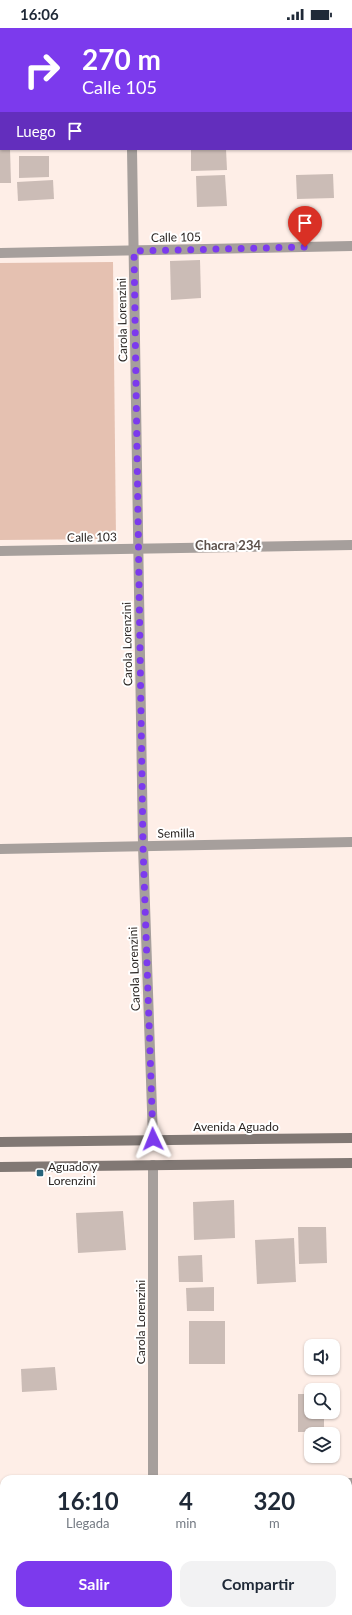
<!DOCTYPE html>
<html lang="es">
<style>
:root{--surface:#fff;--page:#f2f2f3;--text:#1f2937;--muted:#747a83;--accent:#7c3aed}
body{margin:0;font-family:Lato,sans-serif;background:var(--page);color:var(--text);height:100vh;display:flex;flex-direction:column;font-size:15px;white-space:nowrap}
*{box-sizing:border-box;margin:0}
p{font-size:13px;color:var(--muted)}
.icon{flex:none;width:22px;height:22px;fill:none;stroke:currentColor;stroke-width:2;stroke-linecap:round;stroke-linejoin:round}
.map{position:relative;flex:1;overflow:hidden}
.sheet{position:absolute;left:0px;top:1447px;width:352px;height:140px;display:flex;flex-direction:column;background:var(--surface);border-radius:12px 12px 0 0;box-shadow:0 1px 3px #0004}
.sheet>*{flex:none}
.top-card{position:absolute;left:0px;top:0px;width:352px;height:122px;box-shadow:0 1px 3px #0004;background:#7c3aed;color:#fff;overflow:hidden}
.tools{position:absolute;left:304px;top:1311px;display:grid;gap:8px}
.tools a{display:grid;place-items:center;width:36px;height:36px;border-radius:8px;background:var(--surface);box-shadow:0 1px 3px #0004;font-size:20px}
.pin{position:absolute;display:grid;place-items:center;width:34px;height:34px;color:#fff;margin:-41px -17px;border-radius:50% 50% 50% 0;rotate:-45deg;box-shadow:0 0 4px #0007}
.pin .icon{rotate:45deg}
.me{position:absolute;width:44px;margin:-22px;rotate:358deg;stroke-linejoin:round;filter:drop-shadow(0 0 3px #0008)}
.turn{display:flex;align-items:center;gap:14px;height:84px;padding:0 16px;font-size:18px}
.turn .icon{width:52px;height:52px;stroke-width:2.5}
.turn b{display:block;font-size:28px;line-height:34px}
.then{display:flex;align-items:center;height:38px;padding:0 16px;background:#0003;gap:8px;font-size:15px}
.eta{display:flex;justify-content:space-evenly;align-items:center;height:68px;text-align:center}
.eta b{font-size:24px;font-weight:700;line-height:28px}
.cta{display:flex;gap:8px;margin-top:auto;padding:8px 16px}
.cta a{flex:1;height:46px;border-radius:12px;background:var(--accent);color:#fff;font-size:16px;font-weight:700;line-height:46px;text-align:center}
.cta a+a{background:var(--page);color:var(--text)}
.status{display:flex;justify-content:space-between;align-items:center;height:28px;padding:0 20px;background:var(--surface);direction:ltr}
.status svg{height:11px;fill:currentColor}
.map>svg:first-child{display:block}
.green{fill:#e5c1b1}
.building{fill:#cbbcb6}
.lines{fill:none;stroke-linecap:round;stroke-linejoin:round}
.minor{stroke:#a69f9c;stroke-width:10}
.secondary{stroke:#817874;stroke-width:10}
.route{stroke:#7c3aed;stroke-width:7;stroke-dasharray:0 12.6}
.poi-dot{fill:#26637a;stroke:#fff;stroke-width:1.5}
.labels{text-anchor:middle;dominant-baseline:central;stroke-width:4;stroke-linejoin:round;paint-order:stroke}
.street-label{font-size:12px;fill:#2b2623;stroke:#fff}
.poi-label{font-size:12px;fill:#2b2623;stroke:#fff;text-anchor:start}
.neighbourhood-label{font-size:13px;font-weight:bold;fill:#5c504a;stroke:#fff}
</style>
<div class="status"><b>16:06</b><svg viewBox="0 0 49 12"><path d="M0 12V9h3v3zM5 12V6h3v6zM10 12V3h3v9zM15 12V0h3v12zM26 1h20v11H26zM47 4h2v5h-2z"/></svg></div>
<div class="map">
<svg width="352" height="1587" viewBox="0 0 352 1587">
<rect width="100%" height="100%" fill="#feeee7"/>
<!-- green -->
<path class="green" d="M113,234L116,511L0,512V235Z"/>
<!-- building -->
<g class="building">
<path d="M0,121H10L11,155H0Z"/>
<path d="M191,121H226L227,142L191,143Z"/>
<path d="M19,128H49V149L19,150Z"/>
<path d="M333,146L334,170L297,171L296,147Z"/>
<path d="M225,147L227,178L197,179L196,148Z"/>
<path d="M53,152L54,171L18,173L17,154Z"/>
<path d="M200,232L201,270L171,272L170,233Z"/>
<path d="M234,1172L235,1210L194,1212L193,1174Z"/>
<path d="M123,1183L126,1222L78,1225L76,1185Z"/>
<path d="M298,1199H326L327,1235L299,1236Z"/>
<path d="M294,1210L296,1254L257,1256L255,1212Z"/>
<path d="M202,1227L203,1254H179L178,1228Z"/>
<path d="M214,1259V1283H187L186,1260Z"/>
<rect x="189" y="1293" width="36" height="43"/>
<path d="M55,1339L57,1362L22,1364L21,1341Z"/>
<path d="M298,1366H311V1384H324V1404H298Z"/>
</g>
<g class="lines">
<!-- minor -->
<g class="minor">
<path d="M130,0V1"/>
<path d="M132,121L143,818L153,1111"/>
<path d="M0,225L352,218"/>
<path d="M0,523L352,517"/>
<path d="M0,821L352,814"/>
<path d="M153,1451V1137"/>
<path d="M348,1455H352"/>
<path d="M0,1465H4"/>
<path d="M153,1583V1587"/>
</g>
<!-- secondary -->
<g class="secondary">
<path d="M0,1114L352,1110"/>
<path d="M0,1139L352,1135"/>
</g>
</g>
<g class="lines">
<!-- route -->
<path class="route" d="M153,1111L143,818L134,223L305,219"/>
</g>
<!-- markers -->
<rect class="poi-dot" x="36" y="1141" width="8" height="8" rx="2"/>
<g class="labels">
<!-- street labels -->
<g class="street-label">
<text transform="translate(176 209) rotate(-1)">Calle 105</text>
<text transform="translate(122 292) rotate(-91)">Carola Lorenzini</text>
<text transform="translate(92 509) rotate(-1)">Calle 103</text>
<text transform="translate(127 616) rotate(-91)">Carola Lorenzini</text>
<text transform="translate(176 805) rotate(-1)">Semilla</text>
<text transform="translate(134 941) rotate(-92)">Carola Lorenzini</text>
<text x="236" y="1098">Avenida Aguado</text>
<text transform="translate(140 1294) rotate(-90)">Carola Lorenzini</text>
</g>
<!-- poi labels -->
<g class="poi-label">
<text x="48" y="1138">Aguado y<tspan x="48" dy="14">Lorenzini</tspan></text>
</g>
<!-- neighbourhood labels -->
<g class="neighbourhood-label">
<text x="228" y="517">Chacra 234</text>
</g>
</g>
</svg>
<div class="tools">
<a><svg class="icon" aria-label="sound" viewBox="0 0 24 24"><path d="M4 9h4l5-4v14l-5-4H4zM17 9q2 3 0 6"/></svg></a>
<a><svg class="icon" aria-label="search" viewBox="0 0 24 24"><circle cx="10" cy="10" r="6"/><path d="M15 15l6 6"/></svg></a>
<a><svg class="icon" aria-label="layers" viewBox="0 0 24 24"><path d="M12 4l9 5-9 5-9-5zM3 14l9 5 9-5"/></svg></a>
</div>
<div class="pin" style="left:305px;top:219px;background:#d93025"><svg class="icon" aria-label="arrive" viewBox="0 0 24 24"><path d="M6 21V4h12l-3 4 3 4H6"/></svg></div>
<svg class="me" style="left:153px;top:1111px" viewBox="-20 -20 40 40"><path d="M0-17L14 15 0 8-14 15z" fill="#7c3aed" stroke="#fff" stroke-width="4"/></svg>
<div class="top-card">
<div class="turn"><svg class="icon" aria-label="right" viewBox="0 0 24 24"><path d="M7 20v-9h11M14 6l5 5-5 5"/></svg><div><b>270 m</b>Calle 105</div></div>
<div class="then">Luego<svg class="icon" aria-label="arrive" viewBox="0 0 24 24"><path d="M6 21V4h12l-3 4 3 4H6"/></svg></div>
</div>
<section class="sheet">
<div class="eta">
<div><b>16:10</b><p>Llegada</p></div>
<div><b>4</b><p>min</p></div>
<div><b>320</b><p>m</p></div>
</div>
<div class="cta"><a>Salir</a><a>Compartir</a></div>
</section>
</div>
